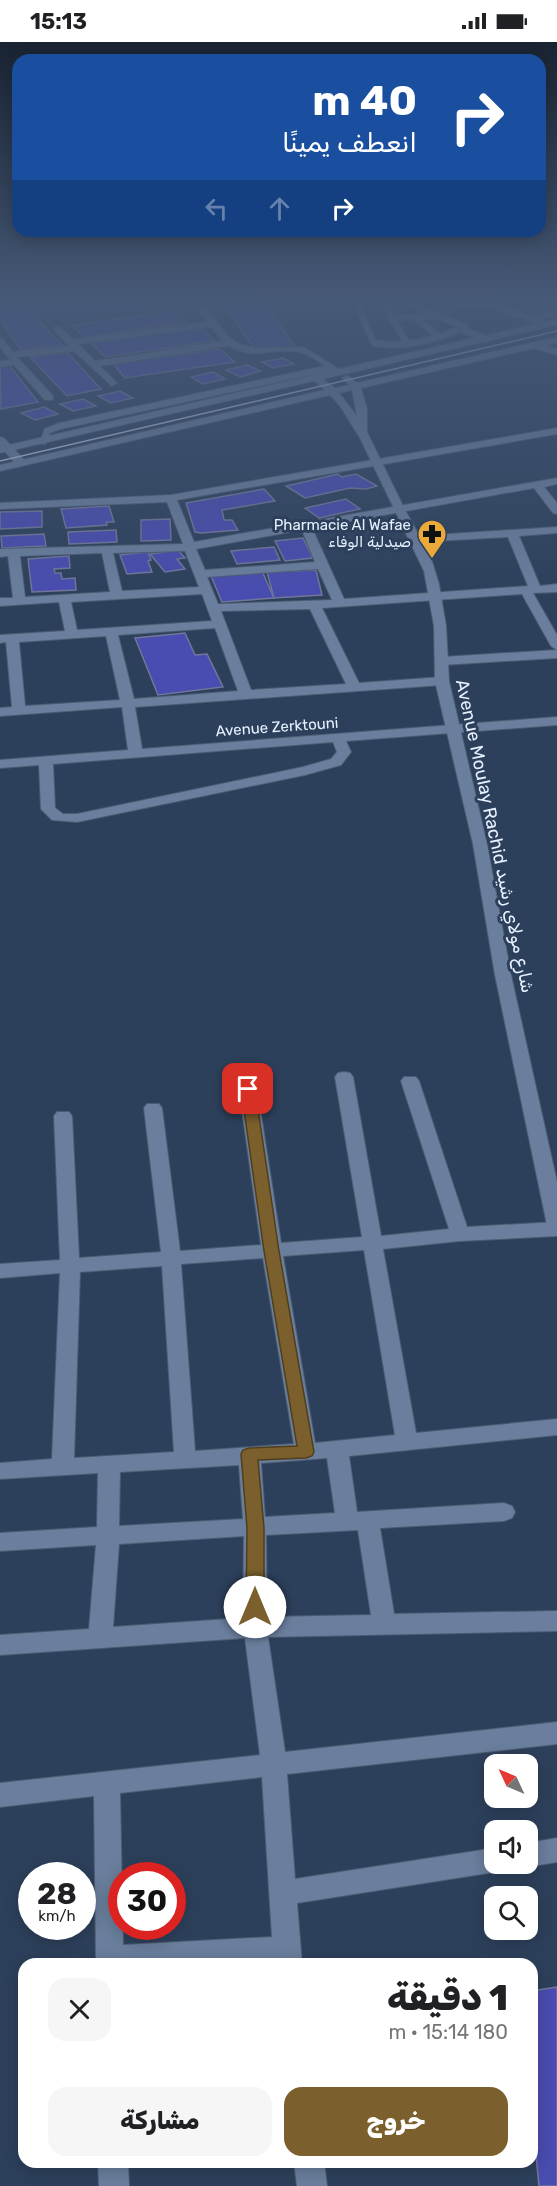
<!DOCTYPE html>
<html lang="ar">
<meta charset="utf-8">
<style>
:root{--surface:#fff;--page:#f6f6f6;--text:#202124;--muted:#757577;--accent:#7b5f2d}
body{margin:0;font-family:Rubik,"Noto Naskh Arabic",sans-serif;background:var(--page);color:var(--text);direction:rtl;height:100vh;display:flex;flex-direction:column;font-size:22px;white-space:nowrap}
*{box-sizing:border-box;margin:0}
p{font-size:20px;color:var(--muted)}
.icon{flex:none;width:33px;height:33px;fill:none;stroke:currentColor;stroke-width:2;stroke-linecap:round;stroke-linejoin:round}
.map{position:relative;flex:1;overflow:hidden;direction:ltr}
.details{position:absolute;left:18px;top:1916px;width:520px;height:210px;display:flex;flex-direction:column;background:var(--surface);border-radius:18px;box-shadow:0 3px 15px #0003;direction:rtl}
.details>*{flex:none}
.hud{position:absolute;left:12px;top:12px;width:534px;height:183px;border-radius:18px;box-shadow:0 3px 15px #0003;direction:rtl;background:#1a4fa0;color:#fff;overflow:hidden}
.needle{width:39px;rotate:314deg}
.fabs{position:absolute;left:484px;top:1712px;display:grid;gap:12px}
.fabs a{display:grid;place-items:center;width:54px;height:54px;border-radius:12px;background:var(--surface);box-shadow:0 3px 15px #0003;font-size:30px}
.speed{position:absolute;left:18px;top:1820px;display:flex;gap:12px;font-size:30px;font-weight:700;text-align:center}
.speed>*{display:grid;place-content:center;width:78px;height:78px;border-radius:50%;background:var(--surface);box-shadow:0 3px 15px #0003;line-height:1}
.speed small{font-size:15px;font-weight:400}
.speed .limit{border:9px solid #d22;background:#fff;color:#111}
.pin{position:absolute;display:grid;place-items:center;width:51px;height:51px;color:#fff;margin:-26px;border-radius:12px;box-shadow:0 3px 9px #0006}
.me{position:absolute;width:66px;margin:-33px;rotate:0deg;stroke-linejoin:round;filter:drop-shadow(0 0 4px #0008)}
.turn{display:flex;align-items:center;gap:21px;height:126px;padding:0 30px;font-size:27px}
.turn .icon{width:78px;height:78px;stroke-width:2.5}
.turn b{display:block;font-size:42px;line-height:51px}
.lanes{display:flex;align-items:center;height:57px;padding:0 30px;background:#0003;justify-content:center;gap:30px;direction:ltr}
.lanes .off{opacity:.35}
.round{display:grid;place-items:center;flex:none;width:63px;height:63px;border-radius:18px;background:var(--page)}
.summary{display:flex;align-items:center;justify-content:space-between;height:102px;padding:0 30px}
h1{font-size:36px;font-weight:800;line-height:45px}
.action{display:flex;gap:12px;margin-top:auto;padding:12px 30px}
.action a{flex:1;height:69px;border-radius:18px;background:var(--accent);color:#fff;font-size:24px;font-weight:800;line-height:69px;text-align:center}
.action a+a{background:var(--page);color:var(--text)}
.status{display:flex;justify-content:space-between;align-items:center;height:42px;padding:0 30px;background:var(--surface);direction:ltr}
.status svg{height:16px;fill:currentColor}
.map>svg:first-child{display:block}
.green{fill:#1f4e8e}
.building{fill:#494cb0;stroke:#727799;stroke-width:1.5}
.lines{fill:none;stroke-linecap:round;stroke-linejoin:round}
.lane-casing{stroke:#4c5c72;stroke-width:8}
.street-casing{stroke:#4c5c72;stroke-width:2}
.secondary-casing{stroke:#4c5c72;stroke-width:2}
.lane{stroke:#6a7f9d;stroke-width:6}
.street{fill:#6a7f9d;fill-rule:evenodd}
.secondary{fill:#6a7f9d;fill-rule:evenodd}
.tram{stroke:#b7c3d5;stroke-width:1.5}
.route{fill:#7b5f2d;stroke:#503e1d;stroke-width:1.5}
.labels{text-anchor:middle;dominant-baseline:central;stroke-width:6;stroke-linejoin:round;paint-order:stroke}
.far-poi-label{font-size:15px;fill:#e7f1ff;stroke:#2d405b;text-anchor:end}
.far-street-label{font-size:15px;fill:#e7f1ff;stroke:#2d405b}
.street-label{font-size:18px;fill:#e7f1ff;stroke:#2d405b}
</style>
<div class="status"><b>15:13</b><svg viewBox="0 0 49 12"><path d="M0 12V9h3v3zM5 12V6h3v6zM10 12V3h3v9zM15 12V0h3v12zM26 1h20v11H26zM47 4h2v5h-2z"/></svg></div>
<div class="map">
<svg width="557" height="2144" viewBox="0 0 557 2144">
<rect width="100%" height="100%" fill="#2d405b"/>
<!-- green -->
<path class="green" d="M22,257H206L47,281Z"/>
<!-- building -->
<g class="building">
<path d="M0,257H18L62,303L21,308L0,277Z"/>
<path d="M261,257L296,306L255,308L221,258Z"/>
<path d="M173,269L187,280L84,295L72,283Z"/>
<path d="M201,286L215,299L105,315L91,301Z"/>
<path d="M220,307L235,320L125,336L113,322Z"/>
<path d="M67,310L101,347L67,354L30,315Z"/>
<path d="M283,316L294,322L273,326L262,320Z"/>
<path d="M9,323L38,360L1,367L0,324Z"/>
<path d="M247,323L261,329L240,335L226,328Z"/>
<path d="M213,330L225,337L203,342L191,335Z"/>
<path d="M120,349L133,356L111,361L98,354Z"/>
<path d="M83,357L96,364L73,369L60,362Z"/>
<path d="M44,365L58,372L35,378L21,371Z"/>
<path d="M338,432L342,435L356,432L377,444L366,447L350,446L305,456L286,444Z"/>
<path d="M264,447L275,459L222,468L224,478H232L238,488L201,491L195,490L186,461Z"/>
<path d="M346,457L360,467L319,476L305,466Z"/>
<path d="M109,464L114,480H106L107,483L66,486L61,467Z"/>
<path d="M42,469V485L0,487V470Z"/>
<path d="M170,477L171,498L141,499V478Z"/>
<path d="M116,488L117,500L69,502L68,490Z"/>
<path d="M44,492L46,504L2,506L1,494Z"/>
<path d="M303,496L313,516L285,519L275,499Z"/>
<path d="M274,505L280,518L237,522L231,509Z"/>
<path d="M178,508L185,516L177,517L185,527L165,530L150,512Z"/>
<path d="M148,510L151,518L148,519L152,530L127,532L120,513Z"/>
<path d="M69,514L70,526L54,527L55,531H61L62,537L75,536L76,548L32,550L28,517Z"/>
<path d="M316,528L322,553L274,556L267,530Z"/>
<path d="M262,529L274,556L222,560L211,534Z"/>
<path d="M185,591L195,613L207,612L223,645L158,653L135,596Z"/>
<path d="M557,1945V2144H539L532,2072V1949Z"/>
</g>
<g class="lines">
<!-- lane casing -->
<g class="lane-casing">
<g id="lane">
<path d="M355,257L374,301C404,307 437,297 465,285L397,257"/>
<path d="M381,257L407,301"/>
<path d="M431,257L493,264L535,278"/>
<path d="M544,257L557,262"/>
<path d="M415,275L437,293"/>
<path d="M392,276L434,274"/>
<path d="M540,280L535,276L557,271"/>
<path d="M461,287L487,297"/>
<path d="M534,303L557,310"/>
<path d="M44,399L47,389L60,384L329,326"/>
</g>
</g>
<!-- street casing -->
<g class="street-casing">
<g id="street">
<path d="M203,265L206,266L229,295L239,302L255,306L304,305L345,331L337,333C326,326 312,313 300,310C276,305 252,319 229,304L100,324L117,341L112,344L74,309L17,315L53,354V358H45L14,323L0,325V319L10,318L0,305V296L3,297L13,310L69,304L54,289V285H60L73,297L207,280L199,268ZM211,285L223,299L95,319L78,302Z"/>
<path d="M557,386V392L177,458L194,500L557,436V442L544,445L557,461V472L553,471L534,446L312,486L344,557L528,544L508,495L418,500L412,497L418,494L557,485V491L519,494L540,544L557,542V550L533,551L557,593V608L551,604L522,552L322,566L359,641L442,635L449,639L442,643L135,665L142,707L557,675V683L346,699L351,710L341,723L305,733L77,780L52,778L41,767L39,723L0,726V718L128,708L122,665L0,674V666L12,665L6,600L0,601V593L65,589L59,560L0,564V556H13L8,514L0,515V507L183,502L167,460L0,467V461L171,453ZM302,488L315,520L205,528L196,507ZM185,509L199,545L122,549L113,511ZM102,511L110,550L25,555L20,514ZM318,527L332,558L218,562L207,535ZM202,552L212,579L77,588L71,560ZM310,567L346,642L251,648L221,569ZM215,586L238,649L134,657L118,593ZM106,594L120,658L25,664L19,600ZM333,700L337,710L331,717L303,725L77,772H63L55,766L53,722Z"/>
<path d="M0,395L4,396L25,419V423H17L0,404Z"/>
<path d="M557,608V616L442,623L436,619L442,615Z"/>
<path d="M344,1030L350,1031L353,1035L381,1194L449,1187L401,1039L404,1035H416L419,1039L467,1185L557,1180V1194L460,1199L383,1207L416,1391L557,1377V1393L349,1414L357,1470L504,1461L512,1464L515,1470L512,1476L504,1479L380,1486L394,1572L557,1569V1589L268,1595L285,1710L557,1680V1702L287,1732L295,1837L495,1806V1821H507L504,1827L495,1830L297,1861L302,1922H96L94,1754L0,1765V1741L260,1713L245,1596L0,1613V1593L89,1587L96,1503L0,1509V1491L97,1485L98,1431L0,1437V1421L52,1417L60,1231L0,1236V1222L60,1218L54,1074L57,1070H69L72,1074L79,1216L161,1210L144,1066L147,1062H159L162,1066L180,1209L261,1203L239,1047L242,1043H254L257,1047L281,1201L362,1195L335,1035L338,1031ZM364,1208L395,1393L315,1401L283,1214ZM263,1216L294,1402L195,1409L181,1222ZM162,1224L174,1410L74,1416L80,1230ZM327,1416L335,1471L265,1475L261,1421ZM239,1423L243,1477L119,1484L120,1430ZM358,1488L371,1573L267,1575L266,1493ZM244,1494L243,1576L113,1585L119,1502ZM262,1735L272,1895L123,1903L120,1751Z"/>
<path d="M557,1796V1820L528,1825L519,1822L528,1821V1801Z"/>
<path d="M98,2120H128L129,2144H99Z"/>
<path d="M294,2120H324L327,2144H297Z"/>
</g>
</g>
<!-- secondary casing -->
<g class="secondary-casing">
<path id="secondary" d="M557,277V283L323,337L335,346L349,343L342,336L347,333L357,341L557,295V301L361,346L367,367V390L405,468L430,513L439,542L446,584L449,639L487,802L511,933L557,1140V1189L550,1188L547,1183L495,933L473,802L435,639L434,584L424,529L360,396L340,364L330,353L0,429V423L325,348L314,339L0,411V405ZM352,348L357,374L339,351Z"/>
</g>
<!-- lane -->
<use href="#lane" class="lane"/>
<!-- street -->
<use href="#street" class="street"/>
<!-- secondary -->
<use href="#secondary" class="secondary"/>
<!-- tram -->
<path class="tram" d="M0,419L557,289"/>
</g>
<!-- sky -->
<linearGradient id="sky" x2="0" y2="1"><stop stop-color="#192332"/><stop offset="0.46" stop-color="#465977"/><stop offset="1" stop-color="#465977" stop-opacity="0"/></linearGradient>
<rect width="557" height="557" fill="url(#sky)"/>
<!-- route -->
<path class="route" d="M248,1043L255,1047L279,1209L314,1410L312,1414L306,1416L258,1418L264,1486V1565L261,1571L255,1573L249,1571L246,1565L247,1486L241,1412L243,1408L249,1406L297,1404L264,1209L241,1047Z"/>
<!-- icons -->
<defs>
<g id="pharmacy-pin" transform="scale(1.5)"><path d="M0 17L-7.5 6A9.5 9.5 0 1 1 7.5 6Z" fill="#eaaa39" stroke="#2d405b"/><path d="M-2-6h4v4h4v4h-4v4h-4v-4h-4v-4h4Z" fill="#111"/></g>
</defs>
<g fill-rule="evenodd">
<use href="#pharmacy-pin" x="432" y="492"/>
</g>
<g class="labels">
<!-- far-poi labels -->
<g class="far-poi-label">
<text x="411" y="483">Pharmacie Al Wafae<tspan x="411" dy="17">صيدلية الوفاء</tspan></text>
</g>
<!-- far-street labels -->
<g class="far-street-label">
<text transform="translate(277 685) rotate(-4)">Avenue Zerktouni</text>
</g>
<!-- street labels -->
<g class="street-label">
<text transform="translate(495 794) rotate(78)">Avenue Moulay Rachid شارع مولاي رشيد</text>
</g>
</g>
</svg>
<div class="fabs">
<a><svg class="needle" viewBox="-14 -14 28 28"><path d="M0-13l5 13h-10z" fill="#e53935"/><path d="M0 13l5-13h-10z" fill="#757577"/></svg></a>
<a><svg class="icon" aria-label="sound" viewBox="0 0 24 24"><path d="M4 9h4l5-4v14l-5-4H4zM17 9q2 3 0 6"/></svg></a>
<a><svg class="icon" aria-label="search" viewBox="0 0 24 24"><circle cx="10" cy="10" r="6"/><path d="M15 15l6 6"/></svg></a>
</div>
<div class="speed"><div>28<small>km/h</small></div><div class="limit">30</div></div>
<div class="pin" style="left:248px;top:1047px;background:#d93025"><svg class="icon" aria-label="arrive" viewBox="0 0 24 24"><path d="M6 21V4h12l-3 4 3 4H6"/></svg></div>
<svg class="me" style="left:255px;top:1565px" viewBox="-20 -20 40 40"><circle r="19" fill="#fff"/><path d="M0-13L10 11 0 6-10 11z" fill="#7b5f2d"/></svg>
<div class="hud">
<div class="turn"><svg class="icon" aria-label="right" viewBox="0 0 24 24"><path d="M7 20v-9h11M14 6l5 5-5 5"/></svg><div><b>40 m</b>انعطف يمينًا</div></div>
<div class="lanes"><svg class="icon off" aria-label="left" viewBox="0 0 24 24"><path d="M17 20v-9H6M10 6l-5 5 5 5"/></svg><svg class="icon off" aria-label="ahead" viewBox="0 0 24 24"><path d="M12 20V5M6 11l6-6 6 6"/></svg><svg class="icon" aria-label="right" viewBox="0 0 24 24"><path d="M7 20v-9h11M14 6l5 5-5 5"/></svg></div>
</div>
<section class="details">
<div class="summary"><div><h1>1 دقيقة</h1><p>180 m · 15:14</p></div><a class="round"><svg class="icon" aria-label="close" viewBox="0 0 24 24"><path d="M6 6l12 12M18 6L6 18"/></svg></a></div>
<div class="action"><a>خروج</a><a>مشاركة</a></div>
</section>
</div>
